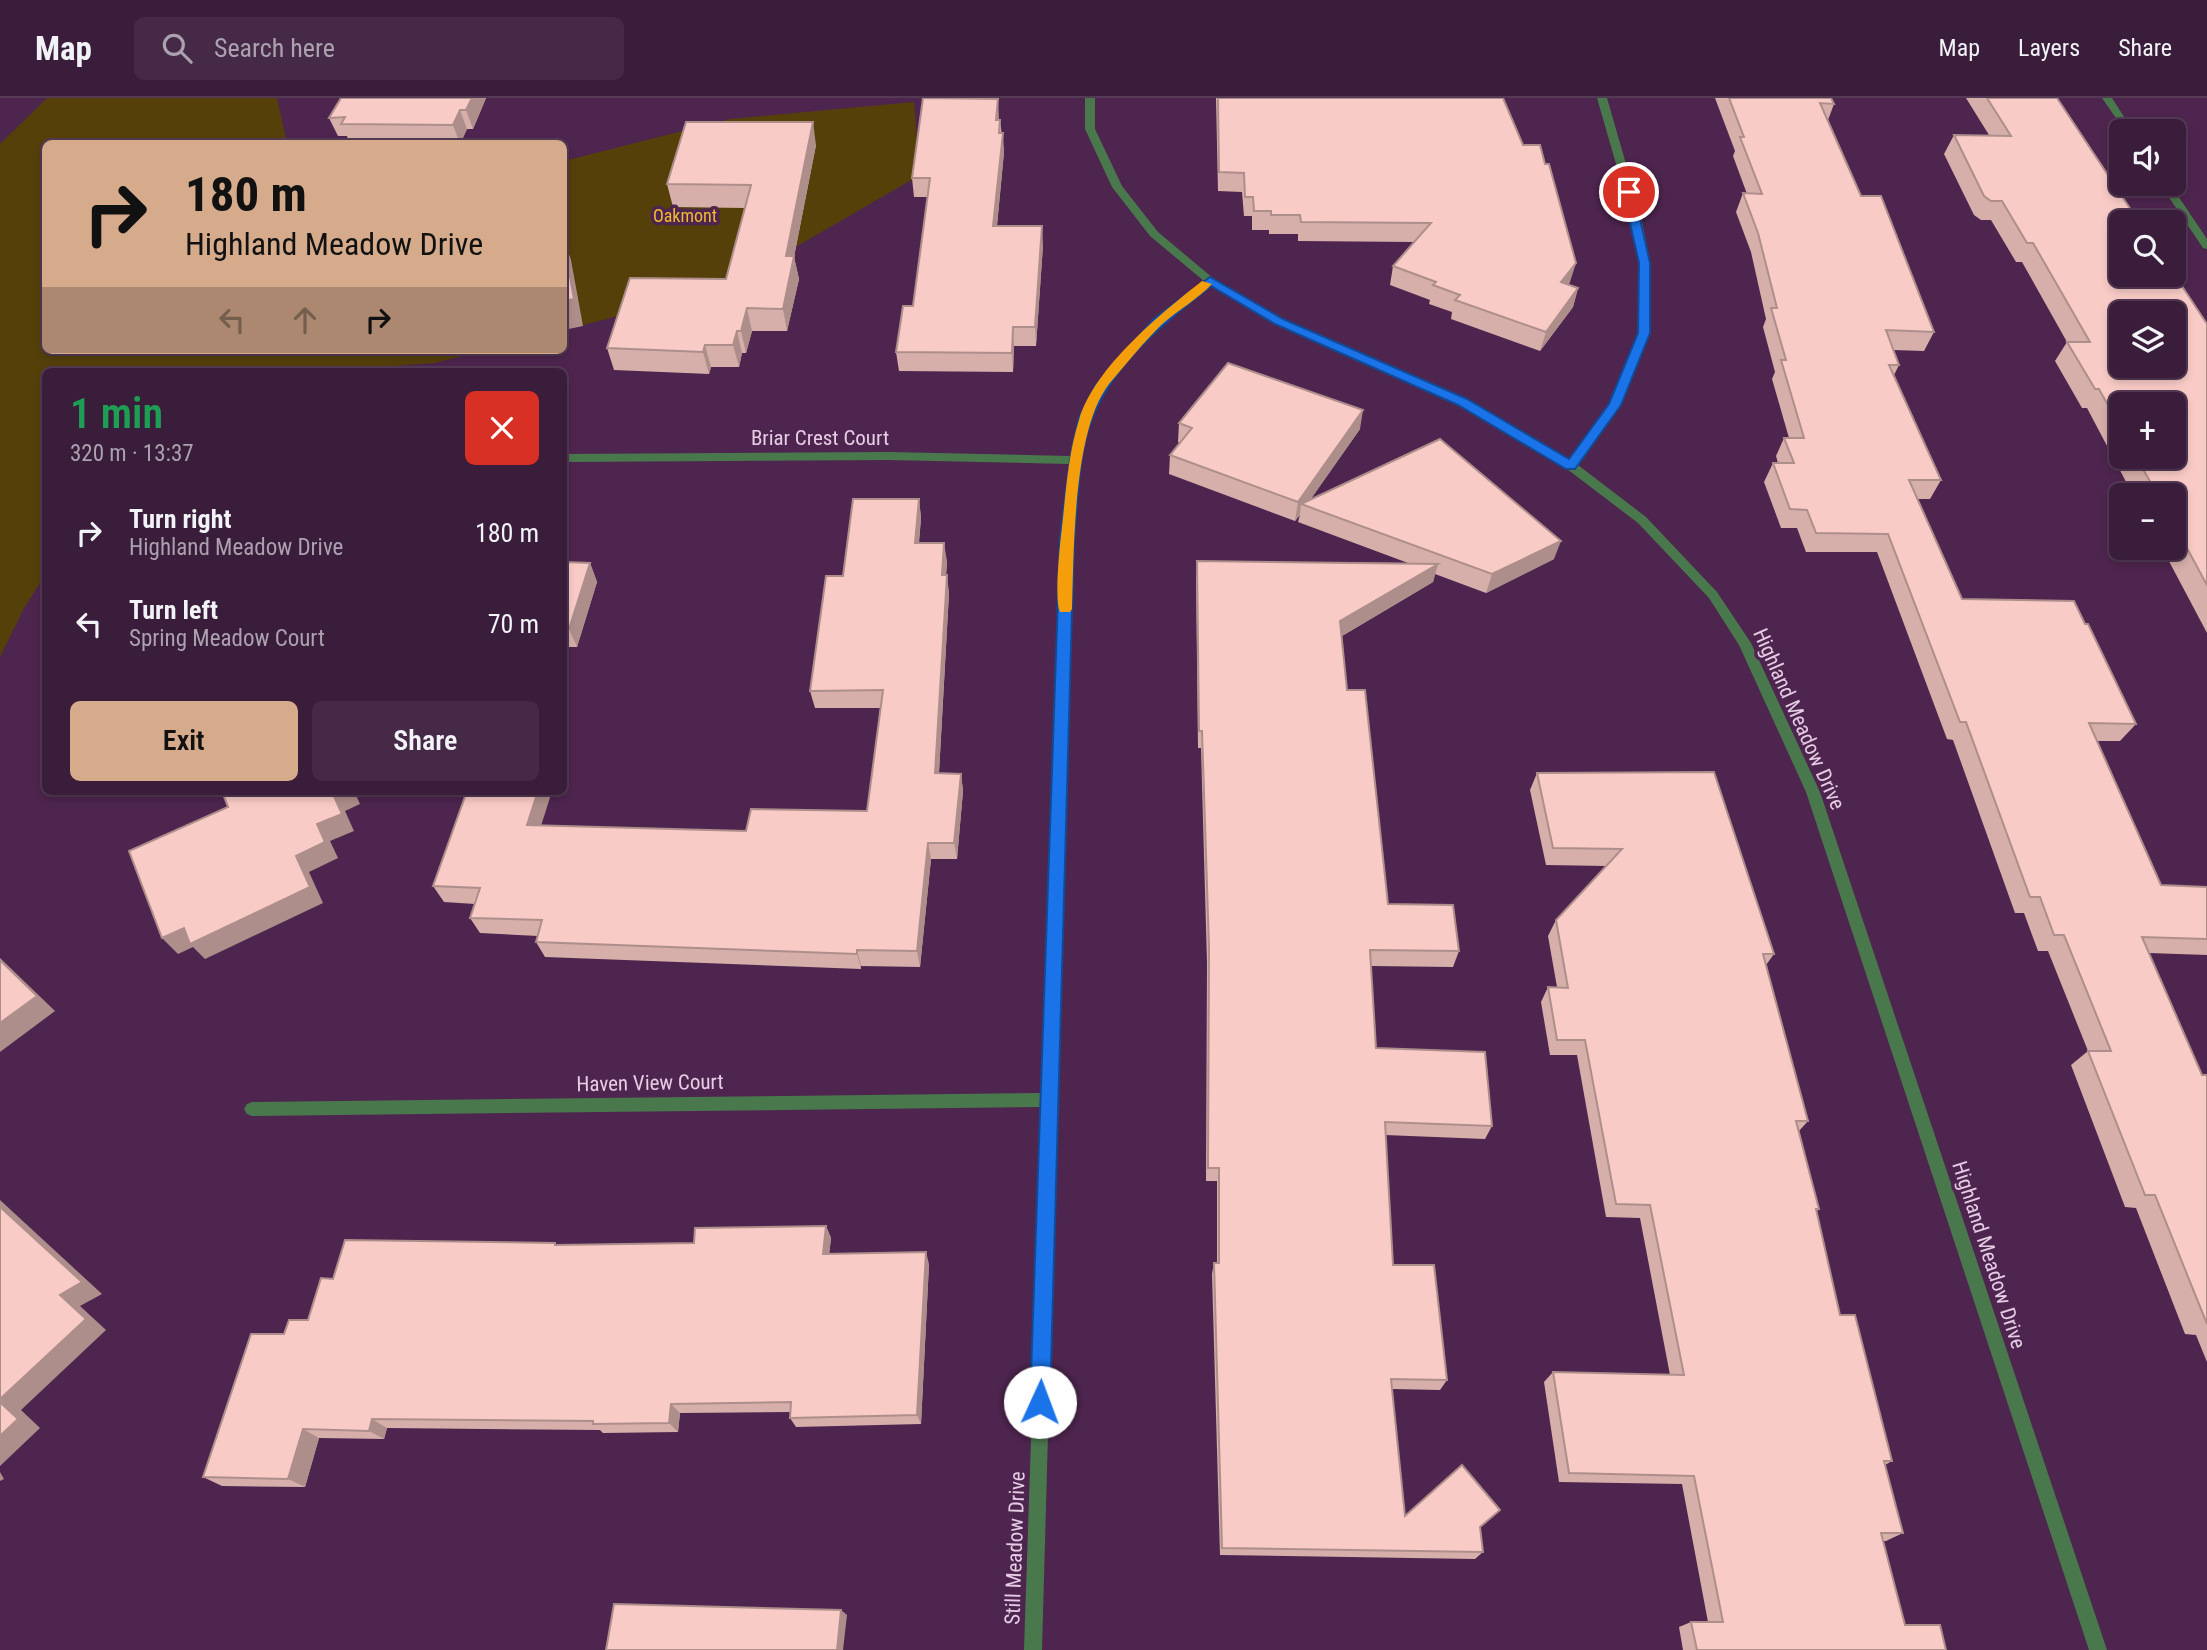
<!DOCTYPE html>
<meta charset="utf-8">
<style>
:root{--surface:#3a1c3b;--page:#452946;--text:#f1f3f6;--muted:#aba1af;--line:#543a55;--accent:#d6ab8b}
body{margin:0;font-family:"Roboto Condensed",sans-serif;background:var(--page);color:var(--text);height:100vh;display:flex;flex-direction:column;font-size:26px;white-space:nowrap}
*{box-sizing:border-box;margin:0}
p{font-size:23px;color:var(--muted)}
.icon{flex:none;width:38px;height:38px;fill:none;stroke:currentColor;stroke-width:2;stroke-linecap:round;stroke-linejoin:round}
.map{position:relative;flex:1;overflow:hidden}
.sheet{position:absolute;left:42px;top:270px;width:525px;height:427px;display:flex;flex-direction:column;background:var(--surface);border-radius:10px;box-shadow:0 4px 10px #0003,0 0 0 2px var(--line)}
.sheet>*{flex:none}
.banner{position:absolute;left:42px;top:42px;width:525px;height:214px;border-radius:10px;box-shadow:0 4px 10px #0003,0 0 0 2px var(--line);background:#d6ab8b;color:#111;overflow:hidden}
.controls{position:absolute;left:2109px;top:21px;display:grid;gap:14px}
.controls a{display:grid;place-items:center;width:77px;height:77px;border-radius:10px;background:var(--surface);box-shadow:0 4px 10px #0003,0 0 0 2px var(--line);font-size:35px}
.pin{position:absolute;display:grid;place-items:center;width:60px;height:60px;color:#fff;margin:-30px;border:4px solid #fff;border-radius:50%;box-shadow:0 2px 7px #0007}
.me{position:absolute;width:77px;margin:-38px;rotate:2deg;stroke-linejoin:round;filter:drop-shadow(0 0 5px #0008)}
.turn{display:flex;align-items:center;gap:24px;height:147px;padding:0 28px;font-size:32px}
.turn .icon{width:91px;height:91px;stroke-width:2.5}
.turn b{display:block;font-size:49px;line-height:60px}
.lanes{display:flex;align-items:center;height:66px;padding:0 28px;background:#0003;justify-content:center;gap:35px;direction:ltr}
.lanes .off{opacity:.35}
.round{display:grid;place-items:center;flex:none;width:74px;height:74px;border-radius:10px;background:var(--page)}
.overview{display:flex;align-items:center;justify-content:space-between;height:119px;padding:0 28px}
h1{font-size:42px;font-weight:600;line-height:52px;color:#1e9e55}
.action{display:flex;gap:14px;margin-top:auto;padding:14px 28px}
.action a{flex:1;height:80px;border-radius:10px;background:var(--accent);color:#111;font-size:28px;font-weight:600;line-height:80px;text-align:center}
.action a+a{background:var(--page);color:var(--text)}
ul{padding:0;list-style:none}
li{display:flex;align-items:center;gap:21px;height:91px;padding:0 28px}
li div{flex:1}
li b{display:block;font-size:26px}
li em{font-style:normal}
header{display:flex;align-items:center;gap:42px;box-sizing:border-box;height:98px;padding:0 35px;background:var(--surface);border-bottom:2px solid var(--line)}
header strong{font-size:33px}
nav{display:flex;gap:38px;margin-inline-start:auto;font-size:24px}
.search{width:490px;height:63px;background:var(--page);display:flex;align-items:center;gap:18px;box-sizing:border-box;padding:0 24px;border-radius:10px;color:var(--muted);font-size:26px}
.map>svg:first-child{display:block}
.green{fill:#55400a}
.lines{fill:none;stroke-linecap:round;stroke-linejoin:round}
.minor{fill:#4a784d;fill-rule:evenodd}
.wall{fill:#d6afaa;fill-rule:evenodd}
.shaded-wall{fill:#ae8e8b}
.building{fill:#f9cbc6;stroke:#ae8e8b;stroke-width:2;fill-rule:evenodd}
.route{fill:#1a73e8;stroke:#114b97;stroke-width:2}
.slow{fill:#f59e0b}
.labels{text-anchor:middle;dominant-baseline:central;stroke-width:7;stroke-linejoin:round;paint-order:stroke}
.far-park-label{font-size:18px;fill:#efba2f;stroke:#4e254f}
.street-label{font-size:21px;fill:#e6cce5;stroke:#4e254f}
</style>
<header>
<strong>Map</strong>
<div class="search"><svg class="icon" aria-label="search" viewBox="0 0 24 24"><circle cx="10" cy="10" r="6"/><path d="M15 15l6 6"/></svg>Search here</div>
<nav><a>Map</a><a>Layers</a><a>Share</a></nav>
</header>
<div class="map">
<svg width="2207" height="1552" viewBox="0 0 2207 1552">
<rect width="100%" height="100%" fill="#4e254f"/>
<!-- green -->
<g class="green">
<path d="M47,0H277L287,45L46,46V252H486L435,265L322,273H46L45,477L24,510L0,559V46Z"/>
<path d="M914,4L920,77L723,191L564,232V63L730,21Z"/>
</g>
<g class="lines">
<!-- minor -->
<g class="minor">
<path d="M1085,0H1095V31L1122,88L1158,134L1214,181L1283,222L1466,301L1569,362L1610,306L1639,235L1640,165L1631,118L1597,0H1607L1641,118L1650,165L1649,235L1621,307L1578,367L1646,419L1717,494L1751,545L1820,694L2107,1552H2089L1806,694L1739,547L1709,500L1638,425L1567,371L1458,307L1275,226L1210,188C1161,227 1104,270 1087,334C1078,369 1077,405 1073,441L1042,1552H1024L1042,1009L252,1018L247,1016L244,1011L247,1006L252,1004L1042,995L1061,441L1069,366L888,362L564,364V356L888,354L1070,358C1084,279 1144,230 1204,183L1150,138L1112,89L1085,31Z"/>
<path d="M2102,0H2112L2133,33H2125Z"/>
<path d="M2160,86H2170L2207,141V151L2203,150Z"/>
</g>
</g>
<!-- wall -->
<g class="wall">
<path d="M486,0L473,31H467L460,46L349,45L347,38H338L329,20Z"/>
<path d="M1216,0H1503L1570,184L1568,187L1578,190L1573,209L1540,253L1451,221L1452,214L1429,206L1430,202L1390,187L1393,168L1414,144L1298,143V136H1269V132H1252V118H1244L1242,94L1218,93Z"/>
<path d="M1715,0H1831L1834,6L1828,22L1861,98L1934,234L1924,253L1893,252L1899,267L1894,277L1941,382L1930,401H1917L1962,501L2085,526L2136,626L2120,643H2097L2161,787L2207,789V857L2149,855L2202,977H2207V1264L2196,1237L2185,1236L2136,1110L2125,1109L2071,967L2088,953L2048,853H2038L2024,815H2015L1953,642L1947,641L1877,454H1806L1797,430H1781L1764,384L1773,365H1778L1776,358L1784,340H1789L1772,281L1775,274L1763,229L1766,221L1751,154L1736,114L1743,95L1747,96L1733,58L1735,53Z"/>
<path d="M1966,0H2057L2207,226V535L2162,450H2174V397H2133L2087,310H2082L2055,263L2067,244L2022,164H2016L1991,122H1981L1974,117L1944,56L1954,37H1989ZM2121,306L2174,359H2121Z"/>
<path d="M999,22H1000L1004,54L997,128L1043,147L1036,248H1014L1013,274L899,273L896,254L913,208L928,99H914L912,80Z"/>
<path d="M816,47L794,159L799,181L787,233H752L746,255H742L739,269H711L709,276L614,272L607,250L726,181L745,110L673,109L667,86Z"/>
<path d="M1179,325L1360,331L1310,402L1554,461L1486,495L1435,476L1433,484L1342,538L1347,592L1388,806L1459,853L1453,869L1371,868L1376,950L1492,1028L1485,1041L1385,1037L1393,1167L1447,1282L1440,1292L1392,1291L1405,1418L1480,1429L1483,1454L1475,1461L1220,1457L1212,1176L1214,1165H1217V1083H1206L1207,865L1201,650H1198L1196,481L1197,463L1408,465L1298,424L1300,417L1295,423L1169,376L1170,357L1180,345L1178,344Z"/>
<path d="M919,401L921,420L919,445L947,463L946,477L949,495L939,675L961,676L963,693L957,761H931L920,869L861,868V871L545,859L536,844L538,838L480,835L470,820L475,806L444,804L433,788L541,728L746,733L867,713L881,610H815L810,593L843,478Z"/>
<path d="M564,464L590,465L597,484L577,549H567L565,554H564Z"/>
<path d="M1537,675L1774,856L1766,867L1808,1023L1799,1033L1819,1111L1817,1113L1840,1217L1892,1363L1885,1367L1903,1435L1886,1443H1883L1905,1527L1946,1552H1683L1679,1529L1691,1524H1708L1682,1386L1559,1384L1544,1284L1553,1274L1670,1277L1640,1120L1606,1119L1577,957H1550L1541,904L1548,889H1557L1548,838L1556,822L1606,768L1546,767L1530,692Z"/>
<path d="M826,1128L831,1140L829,1156L929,1166L921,1326L796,1329L790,1320V1314L680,1315L678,1334L603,1335L600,1332L387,1330L384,1341L319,1340L305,1389L222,1388L203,1379L284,1236L308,1222L333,1181L557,1147L694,1145Z"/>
</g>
<!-- shaded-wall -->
<g class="shaded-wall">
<path d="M472,0H486L473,31L466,12Z"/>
<path d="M998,1L999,20L997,41L996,22Z"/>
<path d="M460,12L467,31L460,46L453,27Z"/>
<path d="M813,24L816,47L794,159L799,181L787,233L783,211L786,158Z"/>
<path d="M1003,35L1004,54L995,147L993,128Z"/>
<path d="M1042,128L1043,147L1036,248L1035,229Z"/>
<path d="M564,141L571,162L583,228L564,232Z"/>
<path d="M1576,165L1570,184L1556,203L1561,184Z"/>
<path d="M1578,190L1573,209L1540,253L1546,234Z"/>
<path d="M747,210L752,233L746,255L741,233Z"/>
<path d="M1013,229L1014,248L1013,274L1012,255Z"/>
<path d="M737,233L742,255L739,269L733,247Z"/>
<path d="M705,247L711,269L709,276L703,254Z"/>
<path d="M1363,312L1360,331L1306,408L1301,406L1300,416L1295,423L1298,404Z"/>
<path d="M919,401L921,420L917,463L915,445Z"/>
<path d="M1561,443L1554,461L1486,495L1492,476Z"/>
<path d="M944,445L947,463L945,495L942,477Z"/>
<path d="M590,465L597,484L577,549L569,531Z"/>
<path d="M1438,466L1433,484L1337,541L1340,523Z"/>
<path d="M947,477L949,495L938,692L935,675Z"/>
<path d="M564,541L567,549L565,554L564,550Z"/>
<path d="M961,676L963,693L957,761L954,745Z"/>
<path d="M340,693H354L360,706L345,713L354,733L330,743L338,760L309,774L323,805L205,861L193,849L178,856L162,840L296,758L317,726L333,696Z"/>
<path d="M538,693H552L536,744L527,727Z"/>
<path d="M928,745L931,761L920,869L917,853Z"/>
<path d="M857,852L861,868V871L857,856Z"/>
<path d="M0,860L55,913L0,954Z"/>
<path d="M0,1102L102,1196L80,1208L106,1232L21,1312L40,1330L0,1368Z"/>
<path d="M826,1128L831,1140L828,1168L823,1156Z"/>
<path d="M926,1154L929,1166L921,1326L917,1317Z"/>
<path d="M671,1306L680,1315L678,1334L669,1325Z"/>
<path d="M372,1321L387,1330L384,1341L369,1333Z"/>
<path d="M303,1331L319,1340L305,1389L288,1381Z"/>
<path d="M0,1374L4,1381L0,1383Z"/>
<path d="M841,1512L847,1517L843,1552H837Z"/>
</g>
<!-- building -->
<g class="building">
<path d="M341,0H472L466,12H460L453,27L341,26L345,19L329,20Z"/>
<path d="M923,0L998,1L996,22H1000L999,35H1003L993,128H1042L1035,229H1013L1012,255L896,254L903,208H913L930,80H912Z"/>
<path d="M1218,0H1503L1523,47H1540L1545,66H1549L1576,165L1561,184L1578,190L1546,234L1455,202L1460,197L1433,187L1436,184L1393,168L1431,125L1301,124L1300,117H1271V113H1254L1253,99H1245L1244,75L1219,74Z"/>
<path d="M1729,0H1831L1834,6L1820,5L1861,98H1881L1934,234L1886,232L1899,267H1889L1941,382H1909L1962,501L2074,503L2085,526H2088L2136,626L2089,625L2161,787L2207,789V841L2142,839L2202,977H2207V1226L2155,1097H2145L2088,953H2111L2064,837H2054L2040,799H2030L1966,624H1960L1888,436L1816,435L1807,412L1790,411L1773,365H1794L1784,340H1804L1781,262H1786L1771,210H1777L1758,135L1743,95L1762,96L1740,39H1744Z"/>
<path d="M1987,0H2057L2139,124H2121V177H2174V176L2207,226V487L2174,426V397H2158L2136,359H2174V306H2121V331L2099,291H2095L2067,244H2090L2033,145H2027L2002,103H1991L1984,98L1954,37L2011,38ZM2121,215H2174V268H2121Z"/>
<path d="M686,24H813L786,158H794L783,211L747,210L741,233H737L733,247H705L703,254L607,250L630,180L726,181L751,87L667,86Z"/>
<path d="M564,145L574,201L564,203Z"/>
<path d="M1228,265L1363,312L1298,404L1170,357L1192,330L1179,325Z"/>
<path d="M296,271L349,272L295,273Z"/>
<path d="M1440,341L1561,443L1492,476L1301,406Z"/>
<path d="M853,401H919L915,445H944L942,477H947L935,675L961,676L954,745H928L917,853L857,852V856L536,844L542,822L470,820L480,790L433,788L467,693H538L527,727L746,733L751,711L867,713L883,592L810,593L826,478H843Z"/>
<path d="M1197,463L1438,466L1340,523L1347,592H1365L1388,806L1453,807L1459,853L1370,852L1376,950L1485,954L1492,1028L1385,1024L1393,1167H1434L1447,1282L1391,1281L1405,1418L1462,1367L1500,1412L1480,1429L1483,1454L1222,1450L1214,1165H1219V1070H1208L1209,850L1202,633H1199Z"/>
<path d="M564,464L590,465L569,531H564Z"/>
<path d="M1714,674L1774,856H1763L1808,1023H1796L1819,1111H1816L1840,1217H1855L1892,1363H1884L1903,1435H1881L1905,1527H1940L1946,1552H1697L1691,1524H1723L1694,1378L1569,1375L1553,1274L1684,1277L1650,1107L1616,1106L1585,942H1557L1548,889L1568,890L1556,822L1622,751L1553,750L1537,675Z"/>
<path d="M230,693H340L333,696L342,716L317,726L325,744L296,758L310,789L190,846L184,830L162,840L129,753L228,709L223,696Z"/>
<path d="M0,862L37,898L0,925Z"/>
<path d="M0,1109L82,1184L60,1197L86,1221L0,1301Z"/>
<path d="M826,1128L823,1156L926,1154L917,1317L790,1320L791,1304L671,1306L669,1325L593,1326V1323L372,1321L369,1333L303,1331L288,1381L203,1379L251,1236H284L289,1222H308L321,1180L333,1181L345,1142L555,1145V1147L694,1145L695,1130Z"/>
<path d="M0,1304L18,1321L0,1338Z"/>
<path d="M614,1506L841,1512L837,1552H606Z"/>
</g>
<!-- route -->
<path class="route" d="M1629,91L1634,94L1650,165V235L1621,307L1575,371H1566L1458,307L1275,226L1211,188C1166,223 1115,264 1093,318C1078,355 1078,402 1074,441L1050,1304L1047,1311L1040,1314L1033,1311L1030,1304L1060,441L1070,362L1079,320L1096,287L1154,221L1210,179L1283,221L1467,301L1569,361L1609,306L1638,235L1639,165L1623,94Z"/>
<!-- slow -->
<path class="slow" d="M1202,183L1212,186C1198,201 1178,212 1162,226C1144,244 1126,266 1109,286C1073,332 1074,453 1072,511L1070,514H1060C1054,501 1060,446 1062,429C1066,393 1068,357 1079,322C1094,270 1160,216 1202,183Z"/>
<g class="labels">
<!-- far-park labels -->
<g class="far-park-label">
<text x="685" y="117">Oakmont</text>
</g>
<!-- street labels -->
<g class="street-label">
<text x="820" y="340">Briar Crest Court</text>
<text transform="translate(1799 621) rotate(66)">Highland Meadow Drive</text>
<text transform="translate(650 985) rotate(-1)">Haven View Court</text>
<text transform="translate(1989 1157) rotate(72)">Highland Meadow Drive</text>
<text transform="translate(1015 1450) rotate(-88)">Still Meadow Drive</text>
</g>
</g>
</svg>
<div class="controls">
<a><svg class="icon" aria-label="sound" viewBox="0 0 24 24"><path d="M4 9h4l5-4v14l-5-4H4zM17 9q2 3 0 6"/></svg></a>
<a><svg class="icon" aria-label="search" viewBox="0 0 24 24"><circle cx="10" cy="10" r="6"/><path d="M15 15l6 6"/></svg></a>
<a><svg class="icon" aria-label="layers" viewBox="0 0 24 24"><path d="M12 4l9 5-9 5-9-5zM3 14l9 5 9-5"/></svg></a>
<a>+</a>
<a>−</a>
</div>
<div class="pin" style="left:1629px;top:94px;background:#d93025"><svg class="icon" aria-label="arrive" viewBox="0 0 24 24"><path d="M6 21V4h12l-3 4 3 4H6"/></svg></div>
<svg class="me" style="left:1040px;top:1304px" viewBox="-20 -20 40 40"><circle r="19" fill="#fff"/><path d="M0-13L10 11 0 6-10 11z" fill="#1a73e8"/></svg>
<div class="banner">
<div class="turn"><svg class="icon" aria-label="right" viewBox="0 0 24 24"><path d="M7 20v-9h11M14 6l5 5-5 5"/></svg><div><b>180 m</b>Highland Meadow Drive</div></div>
<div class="lanes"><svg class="icon off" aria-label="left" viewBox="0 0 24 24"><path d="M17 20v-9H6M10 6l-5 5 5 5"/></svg><svg class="icon off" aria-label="ahead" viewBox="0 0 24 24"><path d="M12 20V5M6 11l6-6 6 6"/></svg><svg class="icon" aria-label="right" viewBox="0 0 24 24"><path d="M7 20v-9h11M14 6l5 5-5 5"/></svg></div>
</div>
<section class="sheet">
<div class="overview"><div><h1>1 min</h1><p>320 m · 13:37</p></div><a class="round" style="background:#d93025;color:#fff"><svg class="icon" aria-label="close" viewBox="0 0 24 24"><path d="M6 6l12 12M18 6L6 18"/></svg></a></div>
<ul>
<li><svg class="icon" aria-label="right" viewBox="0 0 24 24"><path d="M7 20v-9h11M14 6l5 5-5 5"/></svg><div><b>Turn right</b><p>Highland Meadow Drive</p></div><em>180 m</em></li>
<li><svg class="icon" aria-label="left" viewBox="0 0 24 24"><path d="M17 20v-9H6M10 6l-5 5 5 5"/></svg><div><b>Turn left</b><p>Spring Meadow Court</p></div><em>70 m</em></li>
</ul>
<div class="action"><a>Exit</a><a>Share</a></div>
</section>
</div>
